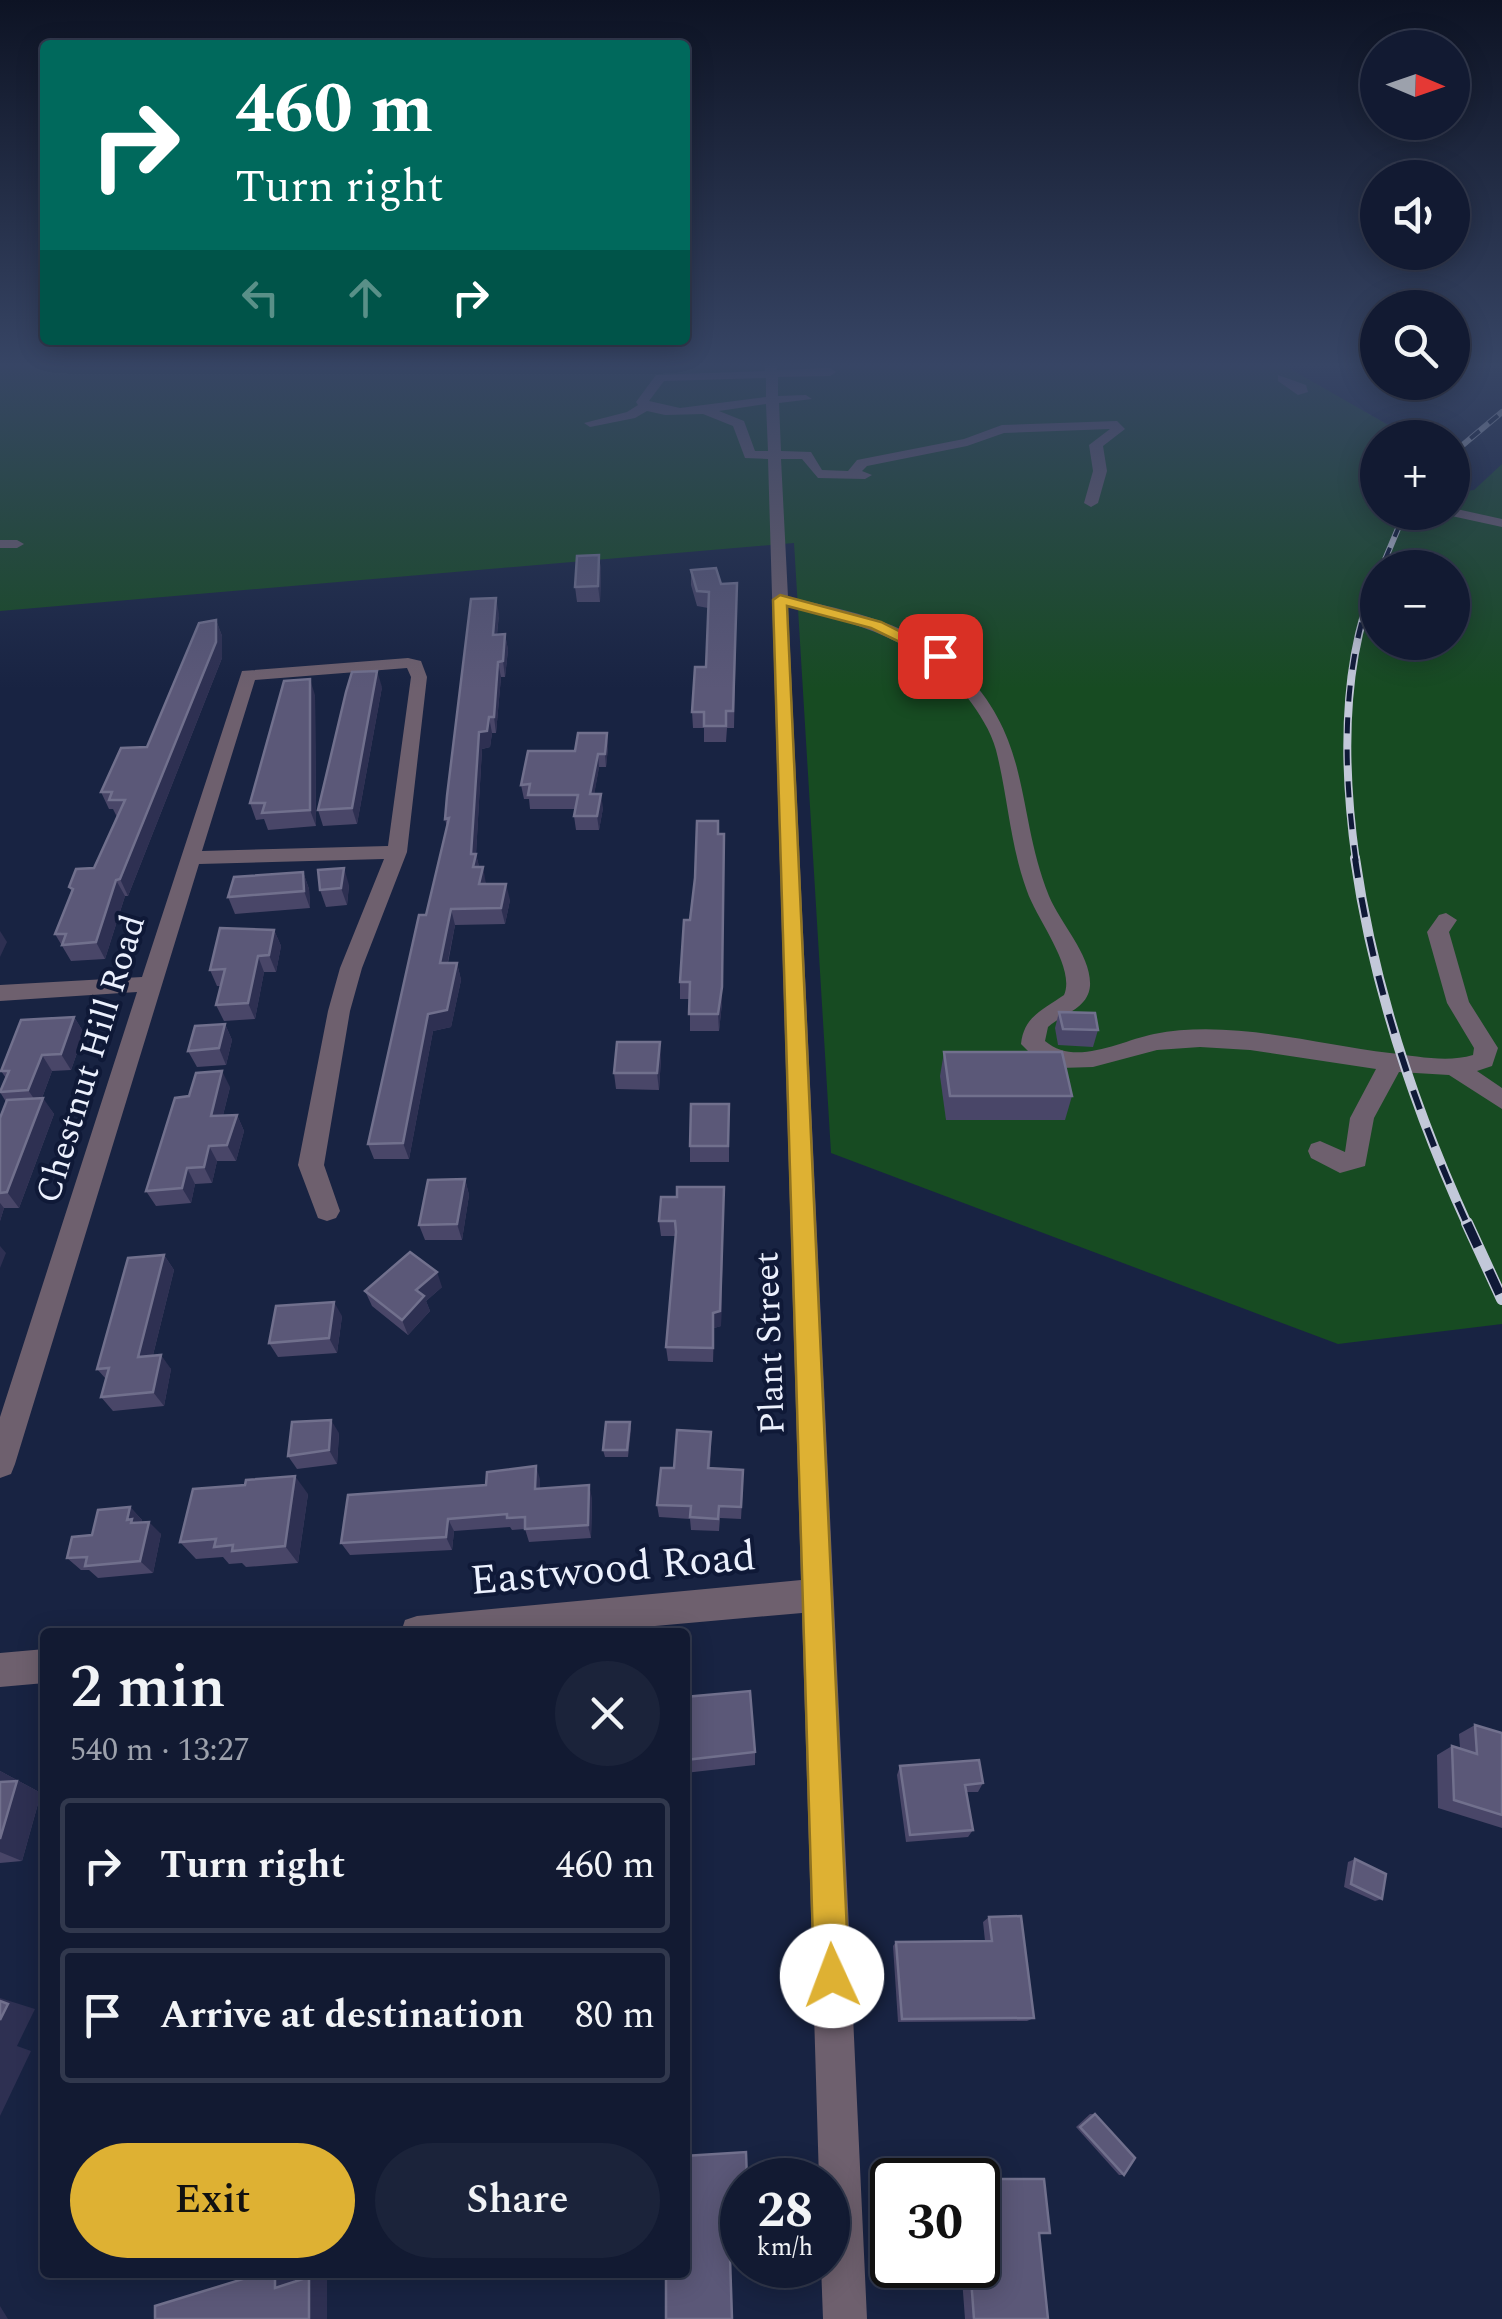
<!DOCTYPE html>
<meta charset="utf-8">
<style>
:root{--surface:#121a32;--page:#1b233a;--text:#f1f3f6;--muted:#9ca1ac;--line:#31384d;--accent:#deb133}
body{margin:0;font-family:Spectral,serif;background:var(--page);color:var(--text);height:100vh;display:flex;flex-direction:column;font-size:38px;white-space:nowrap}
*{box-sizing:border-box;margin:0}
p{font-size:32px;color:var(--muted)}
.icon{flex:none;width:55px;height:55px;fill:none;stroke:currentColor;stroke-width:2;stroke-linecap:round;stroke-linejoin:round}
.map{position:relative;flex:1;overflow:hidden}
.drawer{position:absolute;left:40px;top:1628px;width:650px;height:650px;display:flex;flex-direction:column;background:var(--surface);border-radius:10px;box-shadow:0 5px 25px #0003,0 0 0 2px var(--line)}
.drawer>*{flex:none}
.banner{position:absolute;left:40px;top:40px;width:650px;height:305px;border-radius:10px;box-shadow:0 5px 25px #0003,0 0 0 2px var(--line);background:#00695c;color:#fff;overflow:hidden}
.needle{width:65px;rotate:92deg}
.controls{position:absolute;left:1360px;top:30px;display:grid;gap:20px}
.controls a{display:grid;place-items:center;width:110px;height:110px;border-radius:50%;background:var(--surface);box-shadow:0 5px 25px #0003,0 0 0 2px var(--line);font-size:50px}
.speed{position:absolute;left:720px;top:2158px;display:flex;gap:20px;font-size:50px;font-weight:700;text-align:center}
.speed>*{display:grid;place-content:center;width:130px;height:130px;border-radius:50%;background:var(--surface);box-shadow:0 5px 25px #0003,0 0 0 2px var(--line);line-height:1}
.speed small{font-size:25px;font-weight:400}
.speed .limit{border:5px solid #111;border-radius:15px;background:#fff;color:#111}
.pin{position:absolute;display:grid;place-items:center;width:85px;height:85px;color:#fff;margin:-42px;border-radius:20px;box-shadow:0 5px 15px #0006}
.me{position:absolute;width:110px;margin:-55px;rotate:358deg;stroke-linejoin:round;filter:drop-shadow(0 0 8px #0008)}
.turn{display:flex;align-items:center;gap:35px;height:210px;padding:0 30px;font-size:45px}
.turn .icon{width:130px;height:130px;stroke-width:2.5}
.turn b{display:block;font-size:70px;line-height:85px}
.lanes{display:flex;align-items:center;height:95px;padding:0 30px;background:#0003;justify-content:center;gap:50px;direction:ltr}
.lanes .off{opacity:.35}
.round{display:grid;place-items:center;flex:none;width:105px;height:105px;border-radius:52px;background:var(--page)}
.head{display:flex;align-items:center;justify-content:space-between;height:170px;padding:0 30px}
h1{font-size:60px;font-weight:600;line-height:75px}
.action{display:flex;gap:20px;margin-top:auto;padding:20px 30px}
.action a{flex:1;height:115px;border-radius:60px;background:var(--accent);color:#111;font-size:40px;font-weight:600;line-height:115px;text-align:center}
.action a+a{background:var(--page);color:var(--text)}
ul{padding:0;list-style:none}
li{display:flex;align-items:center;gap:30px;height:135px;margin:0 20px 15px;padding:0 10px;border:5px solid var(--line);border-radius:10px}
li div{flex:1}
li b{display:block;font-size:38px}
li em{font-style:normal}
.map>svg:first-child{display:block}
.green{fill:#174b22;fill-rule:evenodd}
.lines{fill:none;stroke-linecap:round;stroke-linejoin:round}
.minor{fill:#6e606e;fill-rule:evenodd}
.rail-far3-casing{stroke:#c2c8d9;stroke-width:6}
.rail-far2-casing{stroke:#c2c8d9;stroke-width:8}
.rail-far1-casing{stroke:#c2c8d9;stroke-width:10}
.rail-casing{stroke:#c2c8d9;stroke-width:12}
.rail-far3{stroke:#0f1937;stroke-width:4;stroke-dasharray:12;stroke-linecap:butt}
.rail-far2{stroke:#0f1937;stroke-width:5;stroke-dasharray:16;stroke-linecap:butt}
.rail-far1{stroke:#0f1937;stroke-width:6;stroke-dasharray:20;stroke-linecap:butt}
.rail{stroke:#0f1937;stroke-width:9;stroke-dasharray:26;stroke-linecap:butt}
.wall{fill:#494668}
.shaded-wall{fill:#2e3052}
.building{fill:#5b5878;stroke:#71708d;stroke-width:2.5}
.route{fill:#deb133;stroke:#907321;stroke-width:2.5}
.labels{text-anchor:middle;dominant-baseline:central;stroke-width:8;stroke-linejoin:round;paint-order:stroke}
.street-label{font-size:35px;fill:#ebf0fd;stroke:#0f1937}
.near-street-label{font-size:42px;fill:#ebf0fd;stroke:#0f1937}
</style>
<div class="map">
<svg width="1502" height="2319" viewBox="0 0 1502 2319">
<rect width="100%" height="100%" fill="#182342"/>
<!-- green -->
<path class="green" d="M0,364H1282L1409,437L1378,438V512H1452L1453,493L1474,490L1502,464V1324L1338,1344L831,1153L794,543L0,611ZM1378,568H1452V642H1378Z"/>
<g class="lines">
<!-- minor -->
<g class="minor">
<path d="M765,364H777V370L830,368L836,372L830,376L778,377V396L806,395L812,399L779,403L781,451L811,452L822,470L848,471L857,460L964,439L1002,425L1117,421L1125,429L1103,446L1107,471L1098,503L1091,507L1084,503L1093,471L1089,445L1110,429L1004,433L967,446L867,466L862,471L872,475L865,479L818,478L802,459H781L788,597C850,611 915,623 962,670C1033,742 1015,810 1049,896C1060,923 1092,956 1090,986C1088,1009 1062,1014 1048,1027L1045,1041C1075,1067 1120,1041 1154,1034C1230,1019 1315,1044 1390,1053C1416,1056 1447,1063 1473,1055L1474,1048L1447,1003L1427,932L1439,915L1446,913L1457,920L1449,932L1469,1002L1498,1048L1492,1066L1477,1071L1502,1088V1109L1449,1075L1399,1072L1374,1118L1365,1166L1340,1173L1311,1158L1308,1151L1311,1144L1320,1141L1345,1152L1350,1118L1376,1069L1250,1050L1200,1047L1157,1050L1093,1067L1060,1068L1037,1060L1021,1044C1024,1016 1043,1010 1064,995C1076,968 1037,920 1027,891C1010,845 1008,797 996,750C991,731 979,713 967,697C919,640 858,623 788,607L867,2319H823L821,2265H828V2180H819L802,1613L588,1632H401L405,1620L417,1616L801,1580L768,459L745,458L733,426L703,414L665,415L647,411L635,418L590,427L584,423L627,412L638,405L636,402L656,375L765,371ZM766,378V397L680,408L649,401L664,381ZM766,404L768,451H755L744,421L719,411Z"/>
<path d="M1278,375L1306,385L1308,392L1298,395L1278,381Z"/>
<path d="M1452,508L1502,519V527L1447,515Z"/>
<path d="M0,540H17L24,544L17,548H0Z"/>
<path d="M408,658L421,661L427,677L407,852L362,968L350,1011L324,1165L340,1211L336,1218L327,1221L318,1218L298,1165L328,1011L340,968L384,859L199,864L15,1464L11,1474L0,1478V1417L137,992L0,1001V985L142,977L242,671ZM407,668L411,677L388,846L202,851L255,680Z"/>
<path d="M45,1649V1683L0,1687V1653Z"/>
</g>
<!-- rail-far3 casing -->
<g class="rail-far3-casing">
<g id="rail-far3">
<path d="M1452,454L1502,412"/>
<path d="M1376,581L1405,512"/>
</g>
</g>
<!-- rail-far2 casing -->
<g class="rail-far2-casing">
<path id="rail-far2" d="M1356,861C1343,769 1340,665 1377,578"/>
</g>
<!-- rail-far1 casing -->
<g class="rail-far1-casing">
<path id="rail-far1" d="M1355,858C1373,985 1415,1110 1468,1226"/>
</g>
<!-- rail casing -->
<g class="rail-casing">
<path id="rail" d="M1467,1223L1502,1299"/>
</g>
<!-- rail-far3 -->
<use href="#rail-far3" class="rail-far3"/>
<!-- rail-far2 -->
<use href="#rail-far2" class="rail-far2"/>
<!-- rail-far1 -->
<use href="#rail-far1" class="rail-far1"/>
<!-- rail -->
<use href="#rail" class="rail"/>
</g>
<!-- wall -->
<g class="wall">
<path d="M599,555L601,571L600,602H577L575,587Z"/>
<path d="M691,570L721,584L737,583L734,728H727L726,742H704V728H693L692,712L706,667L708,608L697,606L691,585Z"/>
<path d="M499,614L497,635L505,634L508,650L505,677H501L496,733H492L490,747L482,749L476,854L479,867L486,884L510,900L505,924L455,925L448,963H457L461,980L451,1027L433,1031L409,1159H374L368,1144L426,915L447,827L445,819Z"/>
<path d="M216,620L222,636V658L128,896H125L105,959L71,961L55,934L72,892L69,887L94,868L117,817L113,809H109L101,792L147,747Z"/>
<path d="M382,687L357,824L323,826L318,810Z"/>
<path d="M315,695L316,826L268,830L264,819L256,820L250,803Z"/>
<path d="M607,733L608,747L606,767H599L594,794L603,808L599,830H576L574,816L575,809H530L529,799H524L521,785Z"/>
<path d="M303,872L309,889L310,908L235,914L228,897Z"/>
<path d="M349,885L347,905L326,907L320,890Z"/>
<path d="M684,920L722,1003L719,1031H690V999H680V982Z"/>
<path d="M274,930L281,946L276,972H264L255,1019L224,1021L216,1005L221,986H217L210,970Z"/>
<path d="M1059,1012L1098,1030L1093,1047L1058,1045L1055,1028Z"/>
<path d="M74,1017L84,1033L71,1070L52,1071L42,1098L54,1114L19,1208H4L0,1221V1118L6,1102L0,1092L6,1078L1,1071Z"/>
<path d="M225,1024L232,1040L226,1065L197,1067L188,1051Z"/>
<path d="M944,1052L1072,1096L1065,1120H946L940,1076Z"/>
<path d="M661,1058L659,1090L616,1089L614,1073Z"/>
<path d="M230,1087L223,1115H237L244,1131L236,1161H217L212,1183L195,1184L191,1203L156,1206L146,1191Z"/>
<path d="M729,1104V1162H690V1146Z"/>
<path d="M465,1179L469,1195L462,1240H425L419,1225Z"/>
<path d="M724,1187L721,1326L714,1328L713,1362L668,1361L666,1347L676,1236H661L659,1221L677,1197Z"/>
<path d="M164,1255L174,1270L153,1355L171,1369L164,1406L113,1411L101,1397L106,1379L97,1369Z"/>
<path d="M442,1287L426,1301L430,1311L408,1335L372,1306L365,1291Z"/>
<path d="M342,1316L337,1353L278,1357L269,1343Z"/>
<path d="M630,1422L631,1429L628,1457H605L603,1450Z"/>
<path d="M339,1433L337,1464L297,1469L288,1456Z"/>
<path d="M711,1445L710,1469L743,1483L741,1519L720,1518L719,1531L691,1530L690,1519L659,1517L657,1505L674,1468Z"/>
<path d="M540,1479V1488L592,1498L591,1538L529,1542L525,1529L512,1530L510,1527L454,1531L452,1550L350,1555L341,1543L486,1485Z"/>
<path d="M308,1494L298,1563L246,1567L242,1563L229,1564L223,1557L196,1559L180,1542Z"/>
<path d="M130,1507L142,1520L141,1523L161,1534L153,1573L98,1578L89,1570H81L67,1558L92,1535Z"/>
<path d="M685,1697L755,1752V1765L685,1773Z"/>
<path d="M1475,1725L1502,1733V1828L1438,1808L1437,1755L1452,1746L1460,1748L1459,1734Z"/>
<path d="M900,1766L983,1783L978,1792H966L973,1830L968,1837L906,1842L897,1775Z"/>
<path d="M0,1771L41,1793L22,1861L0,1863Z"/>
<path d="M1355,1859L1382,1899L1375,1901L1344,1887L1348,1862Z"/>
<path d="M989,1917L1034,2018L1027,2021L898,2022L893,1946L896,1942L985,1941L983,1922Z"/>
<path d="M1090,2114H1095L1124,2175H1119L1076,2127Z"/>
<path d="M977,2178L1044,2179L1039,2233L1048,2319H965L961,2265H978V2226H981Z"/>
</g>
<!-- shaded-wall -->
<g class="shaded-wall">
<path d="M599,555L601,571L600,602L598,586Z"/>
<path d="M496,598L499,614L495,651L493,635Z"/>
<path d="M216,620L222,636V658L128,896L120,879Z"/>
<path d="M505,634L508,650L505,677L503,661Z"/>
<path d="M498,662L501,677L496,733L494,717Z"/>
<path d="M377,671L382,687L357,824L352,808Z"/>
<path d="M310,679L315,695L316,826L310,810Z"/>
<path d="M489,717L492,733L490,747L482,749L476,855V854L480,870L477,884L471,854L479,732Z"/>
<path d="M607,733L608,747L606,767L605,754Z"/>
<path d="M598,754L599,767L592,808L590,794Z"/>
<path d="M601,794L603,808L599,830L597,816Z"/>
<path d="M724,834L722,1003L719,1031L718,1014Z"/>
<path d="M483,867L486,884H479Z"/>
<path d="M344,868L349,885L347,905L341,888Z"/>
<path d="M303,872L309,889L310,908L304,891Z"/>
<path d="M116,880L125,896L105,959L96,942Z"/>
<path d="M506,884L510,900L505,924L501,908Z"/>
<path d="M451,909L455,925L444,980L440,963Z"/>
<path d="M274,930L281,946L276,972L269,955Z"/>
<path d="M0,931L7,942L0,957Z"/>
<path d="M258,956L264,972L255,1019L248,1003Z"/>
<path d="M457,963L461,980L451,1027L433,1031L409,1159L403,1143L428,1014Z"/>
<path d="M74,1017L84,1033L71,1070L61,1054Z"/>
<path d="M225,1024L232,1040L226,1065L219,1048Z"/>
<path d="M660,1042L661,1058L659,1090L657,1073Z"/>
<path d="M42,1055L52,1071L39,1106L28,1090Z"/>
<path d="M222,1071L230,1087L219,1131L211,1116Z"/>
<path d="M43,1098L54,1114L19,1208L7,1192Z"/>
<path d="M237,1115L244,1131L236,1161L227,1145Z"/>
<path d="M209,1146L217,1161L212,1183L204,1167Z"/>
<path d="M187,1168L195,1184L191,1203L182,1188Z"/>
<path d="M465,1179L469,1195L462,1240L457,1224Z"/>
<path d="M724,1187L721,1326L714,1328L713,1362V1313Z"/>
<path d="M0,1203L4,1208L0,1221Z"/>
<path d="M0,1246L6,1253L0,1268Z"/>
<path d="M164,1255L174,1270L149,1371L138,1357Z"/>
<path d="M437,1272L442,1287L426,1301L430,1311L408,1335L402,1320L416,1290Z"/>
<path d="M334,1302L342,1316L337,1353L329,1338Z"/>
<path d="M161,1355L171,1369L164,1406L153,1392Z"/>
<path d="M331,1420L339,1433L337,1464L329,1450Z"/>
<path d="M536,1466L540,1479V1501L535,1489Z"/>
<path d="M295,1476L308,1494L298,1563L285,1546Z"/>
<path d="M589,1485L592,1498L591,1538L588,1525Z"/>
<path d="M130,1507L142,1520L140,1527L145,1531L127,1520Z"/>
<path d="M448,1519L454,1531L452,1550L446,1537Z"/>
<path d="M149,1522L161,1534L153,1573L140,1561Z"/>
<path d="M0,1771L41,1793L22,1861L0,1852Z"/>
<path d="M0,1998L35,2009L17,2046L31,2051L0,2116Z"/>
<path d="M275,2272H294V2282L275,2288Z"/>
<path d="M324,2272H327V2319H309V2277Z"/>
<path d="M0,2306L8,2319H0Z"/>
</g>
<!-- building -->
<g class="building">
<path d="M599,555L598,586L575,587L577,556Z"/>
<path d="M716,568L721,584L737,583L733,711H726V726H704V712H692L695,667H706L709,592L697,591L691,570Z"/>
<path d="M496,598L493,635L505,634L503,661L498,662L494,717H489L487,731L479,732L471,854H476L473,867H483L479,884H506L501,908L451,909L440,963H457L447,1010L428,1014L403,1143L368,1144L419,915H426L449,818L445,819L447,796L471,599Z"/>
<path d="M216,620V642L120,879L116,880L96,942L62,945L66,934H55L73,889L69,887L76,869L94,868L125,800H109L112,792H101L121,748L147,747L199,623Z"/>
<path d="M377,671L352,808L318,810L346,692L352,672Z"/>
<path d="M310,679V810L262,813L265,803H250L284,681Z"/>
<path d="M578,733H607L605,754H598L590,794H601L597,816H574L578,795H528L530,784L521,785L528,751H575Z"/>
<path d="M697,821H718V834H724L722,987L718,1014H689L690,982H680L684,920H690L695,878Z"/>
<path d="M344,868L341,888L320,890L318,870Z"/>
<path d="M303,872L304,891L228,897L234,877Z"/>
<path d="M220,928L274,930L269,955L258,956L248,1003L216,1005L225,969L210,970Z"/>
<path d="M1059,1012L1095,1013L1098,1030L1063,1029Z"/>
<path d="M74,1017L61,1054L42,1055L28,1090L0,1092L9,1071H1L21,1020Z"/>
<path d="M225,1024L219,1048L188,1051L195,1026Z"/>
<path d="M617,1042H660L657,1073H614Z"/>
<path d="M944,1052H1062L1072,1096H950Z"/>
<path d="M222,1071L211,1116L237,1115L227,1145L209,1146L204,1167L187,1168L182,1188L146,1191L175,1098L189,1096L196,1073Z"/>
<path d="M43,1098L7,1192L0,1193V1118L7,1100Z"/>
<path d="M691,1104H729L728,1146H690Z"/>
<path d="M465,1179L457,1224L419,1225L428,1180Z"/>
<path d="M677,1187H724L720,1311L713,1313V1348L666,1347L676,1232L675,1221H659L661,1197H677Z"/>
<path d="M410,1252L437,1272L416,1290L424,1296L402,1320L365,1291Z"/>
<path d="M164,1255L138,1357L161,1355L153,1392L101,1397L109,1368L97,1369L128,1258Z"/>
<path d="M334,1302L329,1338L269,1343L276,1306Z"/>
<path d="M331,1420L329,1450L288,1456L292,1422Z"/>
<path d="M606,1422H630L627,1450H603Z"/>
<path d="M677,1430L711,1432L708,1468L743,1470L741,1507L719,1506L718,1519L690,1517L691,1506L657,1505L661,1468H674Z"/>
<path d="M536,1466L535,1489L589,1485L588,1525L525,1529V1517L507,1518V1514L448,1519L446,1537L341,1543L348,1495L486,1485L487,1472Z"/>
<path d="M295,1476L285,1546L232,1551L233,1545L214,1547L216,1539L180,1542L193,1489L245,1485L246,1480Z"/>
<path d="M130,1507L127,1520L132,1519L131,1523L149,1522L140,1561L85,1566L87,1557L67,1558L72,1537L92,1535L98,1510Z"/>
<path d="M750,1691L755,1752L685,1760V1697Z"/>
<path d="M1475,1725L1502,1733V1815L1454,1800L1452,1746L1477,1754Z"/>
<path d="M979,1760L983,1783L965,1785L973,1830L910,1835L900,1766Z"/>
<path d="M17,1781L0,1839V1782Z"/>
<path d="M1355,1859L1386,1874L1382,1899L1351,1884Z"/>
<path d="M1021,1916L1034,2018L902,2019L896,1942L992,1941L989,1917Z"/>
<path d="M0,2001L8,2004L0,2020Z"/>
<path d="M1095,2114L1135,2158L1124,2175L1080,2127Z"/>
<path d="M746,2152L747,2180H742V2226L729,2227L732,2319H666V2272H685V2156Z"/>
<path d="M986,2179H1044L1050,2233H1039L1048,2319H974L970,2265H978V2230H991Z"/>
<path d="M266,2272H275V2288L309,2277V2319H155V2306Z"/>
</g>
<!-- sky -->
<linearGradient id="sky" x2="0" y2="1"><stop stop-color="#0d1324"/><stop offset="0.53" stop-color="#374565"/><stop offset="1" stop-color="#374565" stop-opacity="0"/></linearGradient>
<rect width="1502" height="689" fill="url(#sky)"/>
<!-- route -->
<path class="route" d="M780,595L881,622L948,656L935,659L871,628L787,606L849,1976L844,1988L832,1993L819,1988L814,1976L773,600Z"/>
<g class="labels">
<!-- street labels -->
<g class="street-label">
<text transform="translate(91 1059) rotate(-73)">Chestnut Hill Road</text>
<text transform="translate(770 1343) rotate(-92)">Plant Street</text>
</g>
<!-- near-street labels -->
<g class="near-street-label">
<text transform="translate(613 1569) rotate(-5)">Eastwood Road</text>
</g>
</g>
</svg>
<div class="controls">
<a><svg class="needle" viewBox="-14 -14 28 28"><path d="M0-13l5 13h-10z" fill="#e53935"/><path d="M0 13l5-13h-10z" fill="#9ca1ac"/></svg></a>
<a><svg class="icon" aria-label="sound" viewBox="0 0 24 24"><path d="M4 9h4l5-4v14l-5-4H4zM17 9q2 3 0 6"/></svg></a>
<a><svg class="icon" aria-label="search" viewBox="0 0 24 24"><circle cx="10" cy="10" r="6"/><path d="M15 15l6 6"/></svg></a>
<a>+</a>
<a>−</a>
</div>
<div class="speed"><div>28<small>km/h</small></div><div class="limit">30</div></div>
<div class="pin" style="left:940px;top:656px;background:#d93025"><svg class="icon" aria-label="arrive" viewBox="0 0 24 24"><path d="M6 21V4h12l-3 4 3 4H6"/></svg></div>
<svg class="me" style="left:832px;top:1976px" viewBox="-20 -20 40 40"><circle r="19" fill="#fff"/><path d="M0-13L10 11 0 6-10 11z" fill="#deb133"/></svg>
<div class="banner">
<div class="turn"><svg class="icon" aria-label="right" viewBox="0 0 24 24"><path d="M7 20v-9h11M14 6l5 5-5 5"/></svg><div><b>460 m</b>Turn right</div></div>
<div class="lanes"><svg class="icon off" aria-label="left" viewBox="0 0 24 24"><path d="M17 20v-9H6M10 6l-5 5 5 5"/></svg><svg class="icon off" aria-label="ahead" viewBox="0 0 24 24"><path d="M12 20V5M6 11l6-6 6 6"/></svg><svg class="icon" aria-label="right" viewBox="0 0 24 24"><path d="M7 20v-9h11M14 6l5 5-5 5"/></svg></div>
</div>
<section class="drawer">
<div class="head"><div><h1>2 min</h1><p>540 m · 13:27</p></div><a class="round"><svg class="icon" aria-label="close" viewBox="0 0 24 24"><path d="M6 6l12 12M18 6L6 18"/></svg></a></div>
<ul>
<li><svg class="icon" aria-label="right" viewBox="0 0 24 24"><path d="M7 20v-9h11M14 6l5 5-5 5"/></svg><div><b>Turn right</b></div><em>460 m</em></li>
<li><svg class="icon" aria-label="arrive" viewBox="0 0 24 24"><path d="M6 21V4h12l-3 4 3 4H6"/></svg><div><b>Arrive at destination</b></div><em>80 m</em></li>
</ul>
<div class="action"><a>Exit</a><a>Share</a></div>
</section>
</div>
